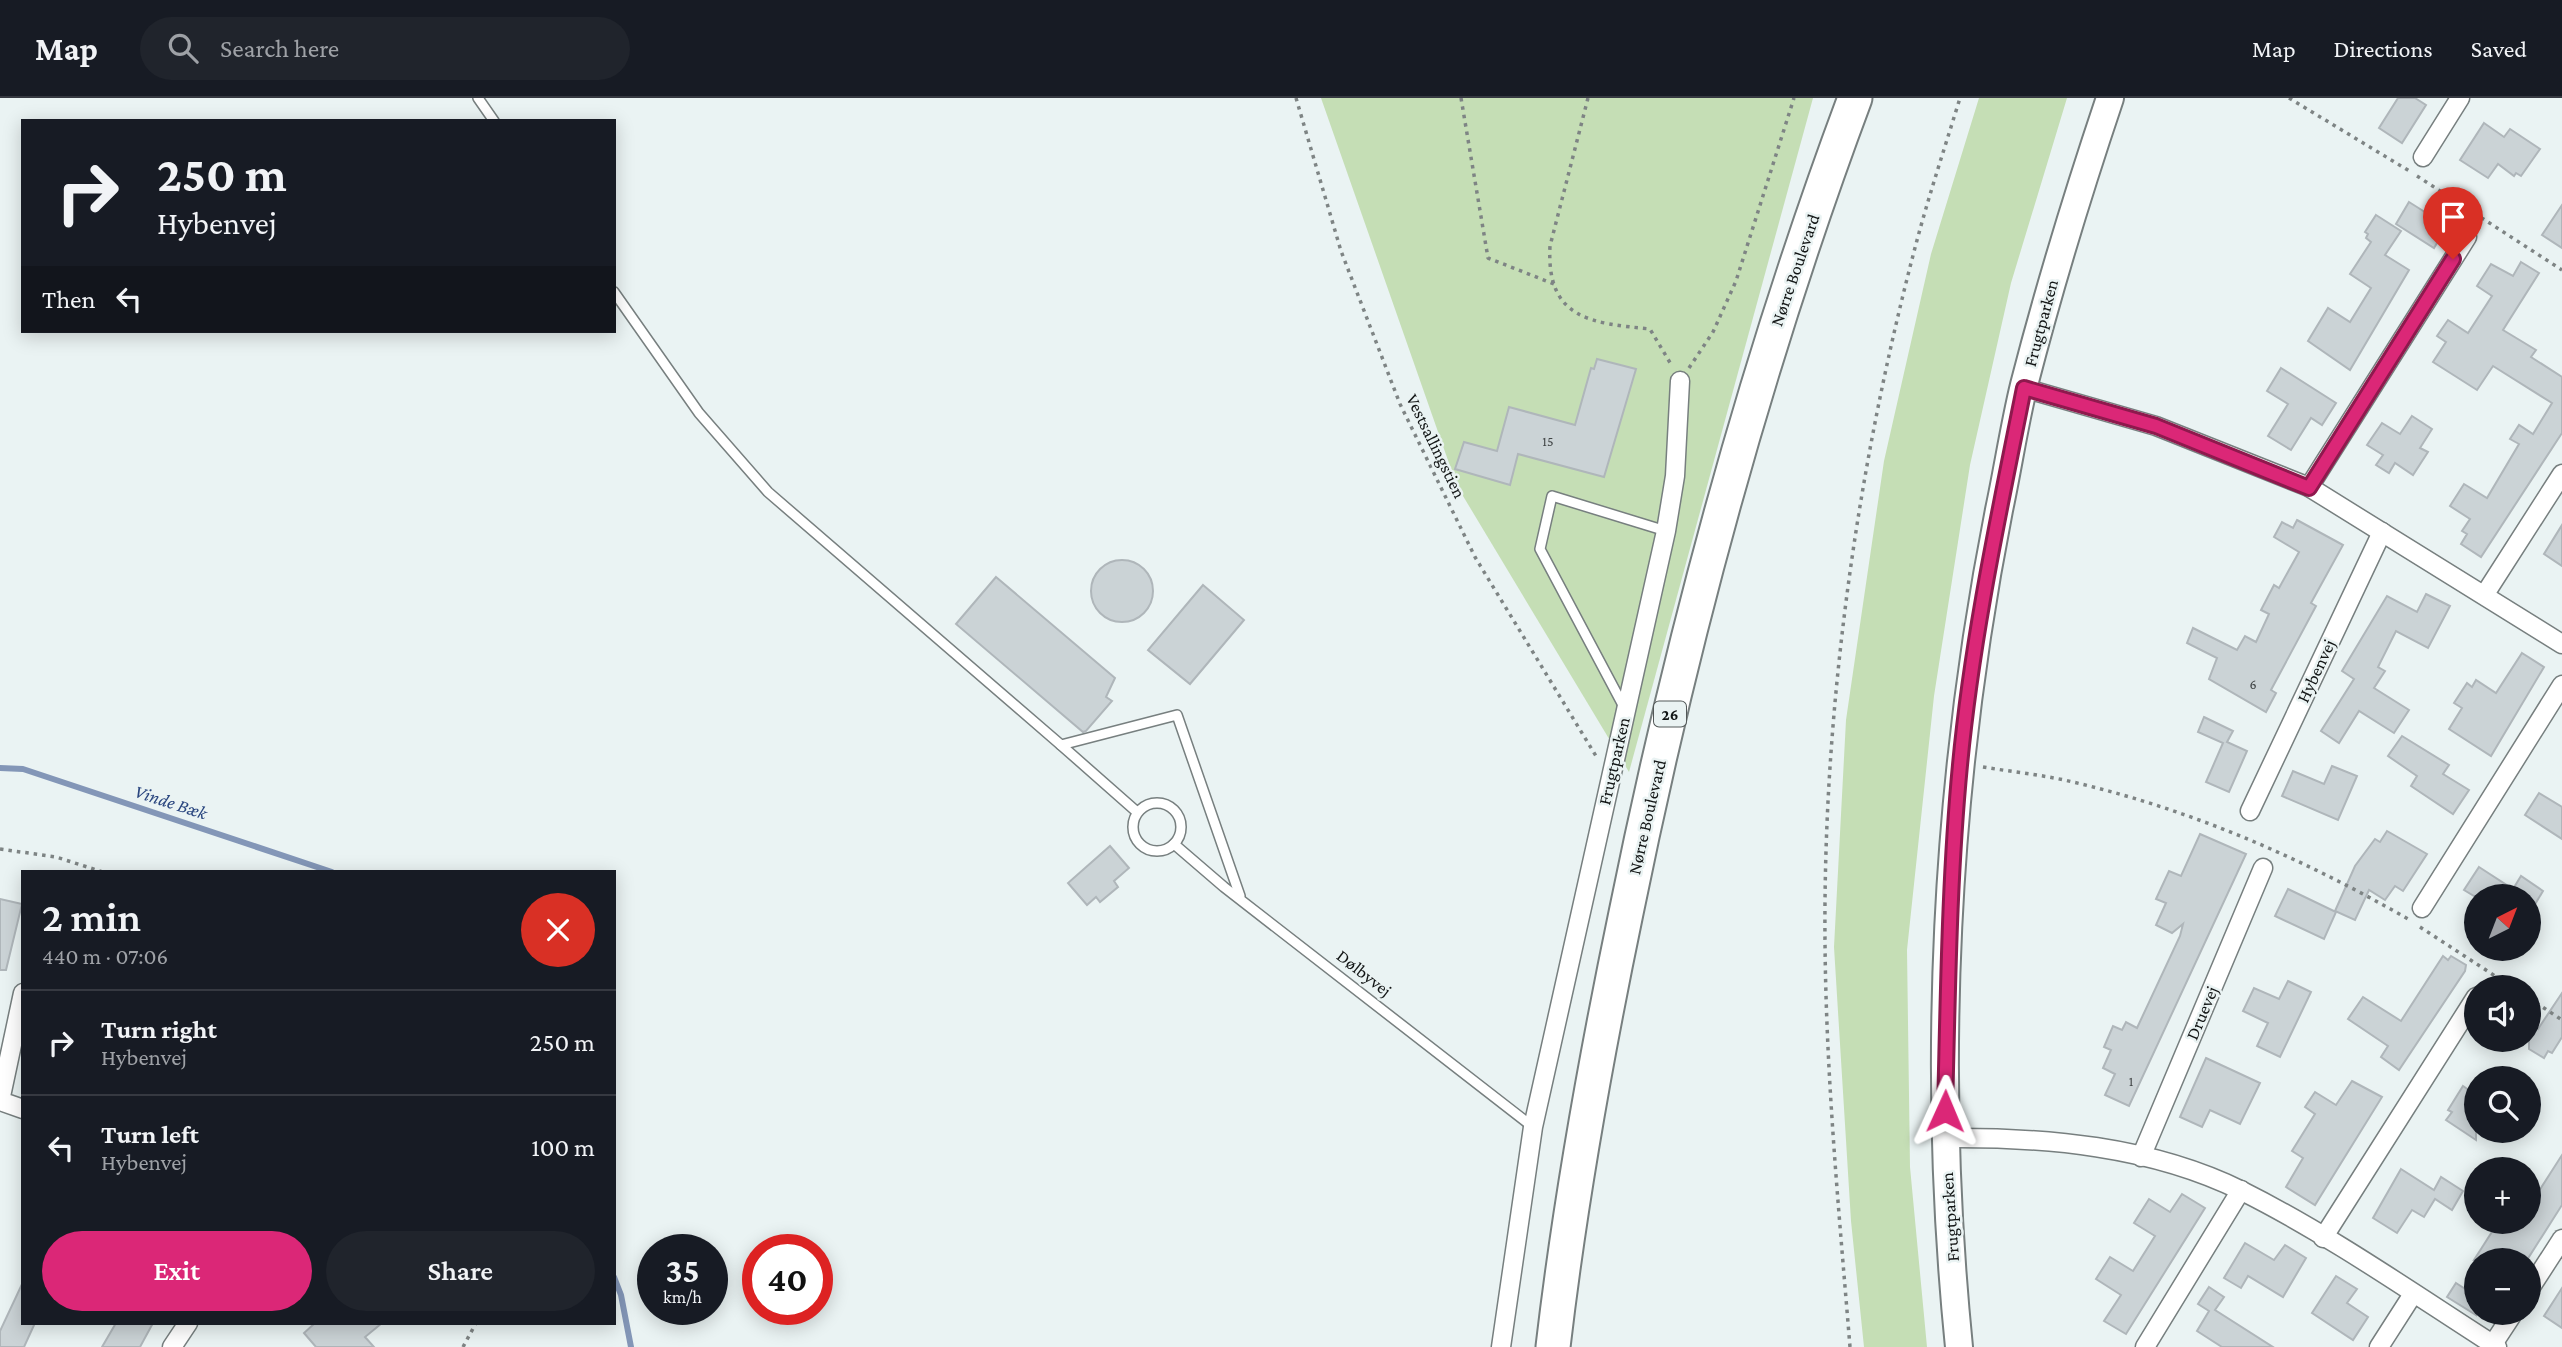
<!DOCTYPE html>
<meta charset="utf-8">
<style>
:root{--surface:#171b24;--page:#20242c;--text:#f1f3f6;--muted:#9ea1a6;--line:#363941;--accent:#db2777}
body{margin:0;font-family:"Crimson Pro",serif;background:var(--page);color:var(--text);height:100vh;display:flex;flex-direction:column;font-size:26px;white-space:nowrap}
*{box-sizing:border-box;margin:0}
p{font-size:23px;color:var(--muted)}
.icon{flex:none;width:38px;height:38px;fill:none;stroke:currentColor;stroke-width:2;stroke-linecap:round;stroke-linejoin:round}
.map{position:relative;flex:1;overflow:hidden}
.details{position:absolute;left:21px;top:772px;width:595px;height:455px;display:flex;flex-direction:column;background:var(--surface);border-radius:0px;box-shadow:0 4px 18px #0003}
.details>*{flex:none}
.hud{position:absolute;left:21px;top:21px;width:595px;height:214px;border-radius:0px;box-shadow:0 4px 18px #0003;background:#171b24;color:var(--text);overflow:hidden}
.needle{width:46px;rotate:42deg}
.fabs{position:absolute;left:2464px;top:786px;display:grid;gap:14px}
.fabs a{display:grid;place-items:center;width:77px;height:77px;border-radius:50%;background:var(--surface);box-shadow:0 4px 18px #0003;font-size:35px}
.speed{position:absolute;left:637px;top:1136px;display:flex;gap:14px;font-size:35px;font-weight:700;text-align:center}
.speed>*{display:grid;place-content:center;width:91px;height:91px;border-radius:50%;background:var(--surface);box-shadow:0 4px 18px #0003;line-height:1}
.speed small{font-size:18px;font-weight:400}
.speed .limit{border:10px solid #d22;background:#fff;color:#111}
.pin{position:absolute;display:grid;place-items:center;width:60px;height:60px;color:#fff;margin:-72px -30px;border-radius:50% 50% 50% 0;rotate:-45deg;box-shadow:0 0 7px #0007}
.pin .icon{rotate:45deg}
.me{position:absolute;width:77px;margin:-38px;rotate:1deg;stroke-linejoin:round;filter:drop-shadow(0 0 5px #0008)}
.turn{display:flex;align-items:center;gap:24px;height:147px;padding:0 21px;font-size:32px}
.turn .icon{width:91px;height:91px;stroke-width:2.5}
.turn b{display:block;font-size:49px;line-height:60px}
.then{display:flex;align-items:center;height:66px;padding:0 21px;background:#0003;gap:14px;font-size:26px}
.round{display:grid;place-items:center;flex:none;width:74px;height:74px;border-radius:37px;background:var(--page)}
.headline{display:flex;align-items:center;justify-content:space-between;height:119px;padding:0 21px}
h1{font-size:42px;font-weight:600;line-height:52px}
.primary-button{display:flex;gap:14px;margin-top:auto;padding:14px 21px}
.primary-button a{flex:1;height:80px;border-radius:42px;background:var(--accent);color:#fff;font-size:28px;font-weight:600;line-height:80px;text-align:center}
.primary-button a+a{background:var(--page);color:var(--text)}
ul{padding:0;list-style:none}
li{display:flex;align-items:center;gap:21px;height:105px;padding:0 21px;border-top:2px solid var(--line)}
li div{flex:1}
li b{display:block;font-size:26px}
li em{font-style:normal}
header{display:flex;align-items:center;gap:42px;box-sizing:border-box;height:98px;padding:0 35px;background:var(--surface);border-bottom:2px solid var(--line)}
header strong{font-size:33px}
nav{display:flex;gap:38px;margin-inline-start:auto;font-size:24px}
.search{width:490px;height:63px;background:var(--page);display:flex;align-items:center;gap:18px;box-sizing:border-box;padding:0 24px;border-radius:38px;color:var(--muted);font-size:26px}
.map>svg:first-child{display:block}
.green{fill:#c5deb5}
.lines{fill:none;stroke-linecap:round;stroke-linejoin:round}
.stream{stroke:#8396b7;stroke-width:6}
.building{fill:#cbd3d6;stroke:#afb6ba;stroke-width:2}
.lane-casing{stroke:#777f7f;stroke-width:12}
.street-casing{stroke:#777f7f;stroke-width:21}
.secondary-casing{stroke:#777f7f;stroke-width:30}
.highway-casing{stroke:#777f7f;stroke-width:37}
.path{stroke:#7e8484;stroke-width:3.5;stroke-dasharray:3.5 5;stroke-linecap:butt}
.lane{stroke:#fff;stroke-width:9}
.street{stroke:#fff;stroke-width:18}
.secondary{stroke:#fff;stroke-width:26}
.highway{stroke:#fff;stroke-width:33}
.route-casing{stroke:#8e194d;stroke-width:18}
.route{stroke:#db2777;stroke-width:12}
.labels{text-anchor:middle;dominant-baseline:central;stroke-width:5;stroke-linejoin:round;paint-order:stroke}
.number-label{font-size:14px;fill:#404445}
.shield{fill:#eaf3f3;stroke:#535858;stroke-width:2}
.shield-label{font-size:16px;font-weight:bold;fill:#121515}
.street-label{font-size:18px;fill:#121515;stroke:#eaf3f3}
.water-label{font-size:19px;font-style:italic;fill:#2a467f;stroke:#eaf3f3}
</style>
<header>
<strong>Map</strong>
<div class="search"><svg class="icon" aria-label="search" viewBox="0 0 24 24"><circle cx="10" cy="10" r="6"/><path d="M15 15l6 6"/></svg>Search here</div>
<nav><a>Map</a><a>Directions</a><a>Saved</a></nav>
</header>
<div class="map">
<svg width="2562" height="1249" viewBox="0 0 2562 1249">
<rect width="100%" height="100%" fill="#eaf3f3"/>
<!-- green -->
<g class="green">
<path d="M1321,0H1813L1629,674L1457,388Z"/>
<path d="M1979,0H2067L2011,185L1970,367L1934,598L1907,852L1910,1069L1927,1249H1864L1851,1123L1834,849L1846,622L1884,363L1931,156Z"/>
</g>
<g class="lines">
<!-- stream -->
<g class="stream">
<path d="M0,670L23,671L332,774"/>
<path d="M614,1179L621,1197L631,1249"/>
</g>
</g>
<!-- building -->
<g class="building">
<path d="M2398,0H2415L2426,7L2402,45L2379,30Z"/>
<path d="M2484,25L2504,39L2510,31L2540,51L2521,78L2516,75L2514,78L2498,66L2488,80L2460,62Z"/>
<path d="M2409,104L2447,128L2434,150L2396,126Z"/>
<path d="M2562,107V150L2542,137Z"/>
<path d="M2376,117L2401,133L2385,157L2409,172L2350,272L2308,243L2328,210L2350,224L2371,190L2350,176L2371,144L2366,140L2368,136L2365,134Z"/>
<path d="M2521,164L2539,175L2503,232L2536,252L2531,259L2562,279V335L2481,459L2461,446L2467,436L2462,433L2470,421L2450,408L2464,386L2487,400L2519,346L2510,341L2519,327L2533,336L2552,305L2493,268L2477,292L2433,264L2446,244L2437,238L2448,222L2468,235L2492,198L2477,188L2491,166L2513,178Z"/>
<path d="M1597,261L1636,271L1604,379L1518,356L1510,387L1455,371L1464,344L1497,353L1509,309L1575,327L1591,270L1594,271Z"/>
<path d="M2281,270L2336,305L2322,327L2311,320L2291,352L2268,338L2288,306L2267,293Z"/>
<path d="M2412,318L2432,331L2420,350L2428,354L2413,377L2395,365L2389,375L2376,367L2383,357L2367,347L2382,325L2400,336Z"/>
<path d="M2297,422L2343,447L2311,505L2316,508L2271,592L2276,595L2266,614L2209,581L2217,560L2187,545L2193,530L2237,552L2245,538L2256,544L2269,516L2261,512L2274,487L2279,490L2299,454L2274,439L2282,424L2293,430Z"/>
<path d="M2562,427V468L2544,456Z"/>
<circle cx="1122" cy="493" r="31"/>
<path d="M996,479L1115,580L1106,599L1112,603L1086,633L1083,634L956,526Z"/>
<path d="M1203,487L1244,522L1190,586L1148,552Z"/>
<path d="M2426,496L2450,508L2428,550L2396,533L2378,569L2385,573L2374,590L2409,612L2394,635L2359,613L2339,645L2321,633L2354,581L2342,573L2387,498L2417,514Z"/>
<path d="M2522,555L2544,569L2491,658L2449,631L2462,610L2454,605L2467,585L2472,589L2476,582L2496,595Z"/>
<path d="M2204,619L2233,633L2227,644L2247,653L2229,694L2206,684L2223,645L2198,634Z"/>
<path d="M2402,638L2449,667L2443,676L2469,692L2453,716L2411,688L2417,678L2388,658Z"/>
<path d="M2332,668L2357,678L2338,722L2282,698L2293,673L2324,686Z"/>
<path d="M2539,695L2562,709V741L2525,717Z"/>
<path d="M2387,733L2427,756L2403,793L2395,788L2385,802L2369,792L2355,822L2335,813L2355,768L2375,741L2380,744Z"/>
<path d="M2200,736L2246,756L2129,1008L2105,997L2115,976L2103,970L2111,952L2104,949L2113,928L2122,932L2126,924L2137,930L2180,838L2183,826L2172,835L2156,827L2166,805L2156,801L2169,773L2181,778Z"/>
<path d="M1110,748L1129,770L1114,783L1118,789L1100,804L1096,799L1087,807L1068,785Z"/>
<path d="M2479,769L2513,791L2521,778L2543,793L2534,808L2529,804V798H2474L2464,792Z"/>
<path d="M2288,791L2336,814L2324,841L2275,818Z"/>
<path d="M0,801L22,806L6,872H0Z"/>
<path d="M2443,858L2448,862L2451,858L2466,867L2465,873L2399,972L2381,959L2388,948L2348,921L2363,899L2401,923Z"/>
<path d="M2288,883L2311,894L2280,959L2257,948L2268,925L2243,913L2254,890L2279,901Z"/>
<path d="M2562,895V939L2552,955L2548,953L2544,960L2529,951V925L2538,931Z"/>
<path d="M2206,960L2260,985L2240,1026L2210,1012L2202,1029L2180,1019Z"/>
<path d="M2352,983L2382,999L2315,1107L2286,1089L2303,1060L2292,1053L2315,1016L2305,1009L2315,994L2336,1007Z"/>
<path d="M2463,988L2476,997V1042L2446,1022L2452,1014L2448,1012Z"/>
<path d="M2562,1057V1107L2527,1162H2474L2497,1126L2502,1128L2504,1124H2529V1087L2539,1093Z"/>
<path d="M2401,1071L2434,1092L2441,1079L2463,1093L2452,1112L2435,1101L2424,1119L2412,1112L2397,1135L2373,1120Z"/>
<path d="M2182,1096L2205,1110L2126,1236L2104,1223L2121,1197L2096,1181L2110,1159L2133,1173L2155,1138L2134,1125L2149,1101L2170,1114Z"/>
<path d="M2245,1145L2274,1162L2285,1147L2306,1160L2283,1199L2248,1178L2241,1190L2224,1180Z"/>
<path d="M2336,1178L2357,1191L2347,1205L2368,1219L2353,1242L2312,1215Z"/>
<path d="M23,1184V1225H35L24,1249H0V1233Z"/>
<path d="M2456,1185L2476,1198V1217L2447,1199Z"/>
<path d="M2209,1189L2224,1199L2215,1212L2273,1249H2222L2197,1233L2209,1213L2198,1206Z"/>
<path d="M2562,1190V1230L2544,1218Z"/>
<path d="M116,1225H153L140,1249H102Z"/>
<path d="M315,1225H382L365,1239L374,1249H316L304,1235Z"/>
</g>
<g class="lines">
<!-- lane casing -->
<g class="lane-casing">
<g id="lane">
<path d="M478,0L494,23"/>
<path d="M614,194L699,315L768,394L1061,647L1177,617L1240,798"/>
<path d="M1625,611L1540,451L1552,398L1666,433"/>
<path d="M1061,647L1137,714"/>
<circle cx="1157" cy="729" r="24"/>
<path d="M1174,746L1224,789L1533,1029"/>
</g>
</g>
<!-- street casing -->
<g class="street-casing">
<g id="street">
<path d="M2423,59L2460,0"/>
<path d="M2024,290L2156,328L2309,389L2562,546"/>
<path d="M2309,389L2467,139"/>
<path d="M2485,496L2562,376"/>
<path d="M2250,713L2382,434"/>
<path d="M2422,810L2562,587"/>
<path d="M23,895L0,1003L23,1011"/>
<path d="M1945,1040C2045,1039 2151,1048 2242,1093C2330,1137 2414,1196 2497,1249"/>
<path d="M2141,1059L2263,770"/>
<path d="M2323,1140L2476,899"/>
<path d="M2529,1192L2562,1141"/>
<path d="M2493,1246L2514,1214"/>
<path d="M172,1249L188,1225"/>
<path d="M1501,1249L1533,1029L1666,433L1675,378L1680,283"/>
<path d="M2145,1249L2241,1092"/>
<path d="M2379,1249L2413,1196"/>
</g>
</g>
<!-- secondary casing -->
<g class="secondary-casing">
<path id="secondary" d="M1959,1249C1931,971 1945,686 1999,412C2008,370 2014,328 2024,287C2049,190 2078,95 2110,0"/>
</g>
<!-- highway casing -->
<g class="highway-casing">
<path id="highway" d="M1553,1249C1570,1103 1596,959 1626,815C1682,539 1756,265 1855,0"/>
</g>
<!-- path -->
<g class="path">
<path d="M1296,0L1341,153L1400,306L1475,459L1596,658"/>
<path d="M1461,0L1488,160L1554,186"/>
<path d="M1588,0L1550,148C1546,222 1592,225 1650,231L1672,268"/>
<path d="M2289,0L2411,74"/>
<path d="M2417,78L2562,172"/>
<path d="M1689,270L1713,234L1736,183L1794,0"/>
<path d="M1983,669C2013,674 2044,677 2073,684C2192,712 2302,760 2408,821"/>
<path d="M0,751L56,759L103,774"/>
<path d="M2420,829L2512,889"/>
<path d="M2529,900L2562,922"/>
<path d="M463,1249L476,1225"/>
<path d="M1850,1249C1839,1114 1826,979 1825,843C1823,612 1857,369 1916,146C1929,97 1945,49 1960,0"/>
</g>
<!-- lane -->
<use href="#lane" class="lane"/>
<!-- street -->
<use href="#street" class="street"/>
<!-- secondary -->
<use href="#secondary" class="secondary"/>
<!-- highway -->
<use href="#highway" class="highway"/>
</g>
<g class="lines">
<!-- route casing -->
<g class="route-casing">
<path id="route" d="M1945,1013C1948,897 1949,782 1960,667C1972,540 1999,415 2024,290L2156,328L2309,390L2453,161"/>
</g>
<!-- route -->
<use href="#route" class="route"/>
</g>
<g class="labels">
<!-- number labels -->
<g class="number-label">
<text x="1548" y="343">15</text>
<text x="2253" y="586">6</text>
<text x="2131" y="983">1</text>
</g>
<!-- shield labels -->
<rect class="shield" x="1654" y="603.5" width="32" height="25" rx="5"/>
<g class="shield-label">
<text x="1670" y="616">26</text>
</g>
<!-- street labels -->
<g class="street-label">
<text transform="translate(1795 172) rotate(-71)">Nørre Boulevard</text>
<text transform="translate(2041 225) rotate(-75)">Frugtparken</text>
<text transform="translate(1436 348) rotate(64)">Vestsallingstien</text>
<text transform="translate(2316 573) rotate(-65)">Hybenvej</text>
<text transform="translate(1614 663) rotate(-77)">Frugtparken</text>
<text transform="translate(1647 719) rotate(-77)">Nørre Boulevard</text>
<text transform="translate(1364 875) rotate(38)">Dølbyvej</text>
<text transform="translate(2202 915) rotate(-67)">Druevej</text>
<text transform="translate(1950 1119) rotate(-94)">Frugtparken</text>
</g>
<!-- water labels -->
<g class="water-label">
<text transform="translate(171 704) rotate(18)">Vinde Bæk</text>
</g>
</g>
</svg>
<div class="fabs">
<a><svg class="needle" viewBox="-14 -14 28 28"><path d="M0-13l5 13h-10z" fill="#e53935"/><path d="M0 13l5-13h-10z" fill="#9ea1a6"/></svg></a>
<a><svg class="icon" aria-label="sound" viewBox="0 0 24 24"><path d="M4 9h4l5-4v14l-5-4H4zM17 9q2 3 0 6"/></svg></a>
<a><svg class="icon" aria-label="search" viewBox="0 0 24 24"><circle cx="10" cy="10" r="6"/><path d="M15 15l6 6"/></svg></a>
<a>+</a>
<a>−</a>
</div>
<div class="speed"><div>35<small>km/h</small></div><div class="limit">40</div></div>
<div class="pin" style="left:2453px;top:161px;background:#d93025"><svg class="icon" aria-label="arrive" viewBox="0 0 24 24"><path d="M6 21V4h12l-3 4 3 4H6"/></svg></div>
<svg class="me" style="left:1945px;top:1013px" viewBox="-20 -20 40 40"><path d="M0-17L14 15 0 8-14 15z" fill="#db2777" stroke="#fff" stroke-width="4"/></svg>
<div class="hud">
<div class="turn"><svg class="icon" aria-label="right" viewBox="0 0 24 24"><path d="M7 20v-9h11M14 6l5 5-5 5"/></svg><div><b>250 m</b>Hybenvej</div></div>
<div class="then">Then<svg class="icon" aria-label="left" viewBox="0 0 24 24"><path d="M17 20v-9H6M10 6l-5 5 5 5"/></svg></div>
</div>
<section class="details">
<div class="headline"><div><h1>2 min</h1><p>440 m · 07:06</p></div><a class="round" style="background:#d93025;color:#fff"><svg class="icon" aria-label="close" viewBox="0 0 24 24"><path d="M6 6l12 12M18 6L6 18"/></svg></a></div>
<ul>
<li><svg class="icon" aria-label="right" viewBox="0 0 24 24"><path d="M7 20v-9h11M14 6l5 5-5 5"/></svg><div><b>Turn right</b><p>Hybenvej</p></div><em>250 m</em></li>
<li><svg class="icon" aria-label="left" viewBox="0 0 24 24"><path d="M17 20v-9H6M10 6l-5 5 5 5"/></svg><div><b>Turn left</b><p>Hybenvej</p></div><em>100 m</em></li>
</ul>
<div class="primary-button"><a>Exit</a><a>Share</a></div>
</section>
</div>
